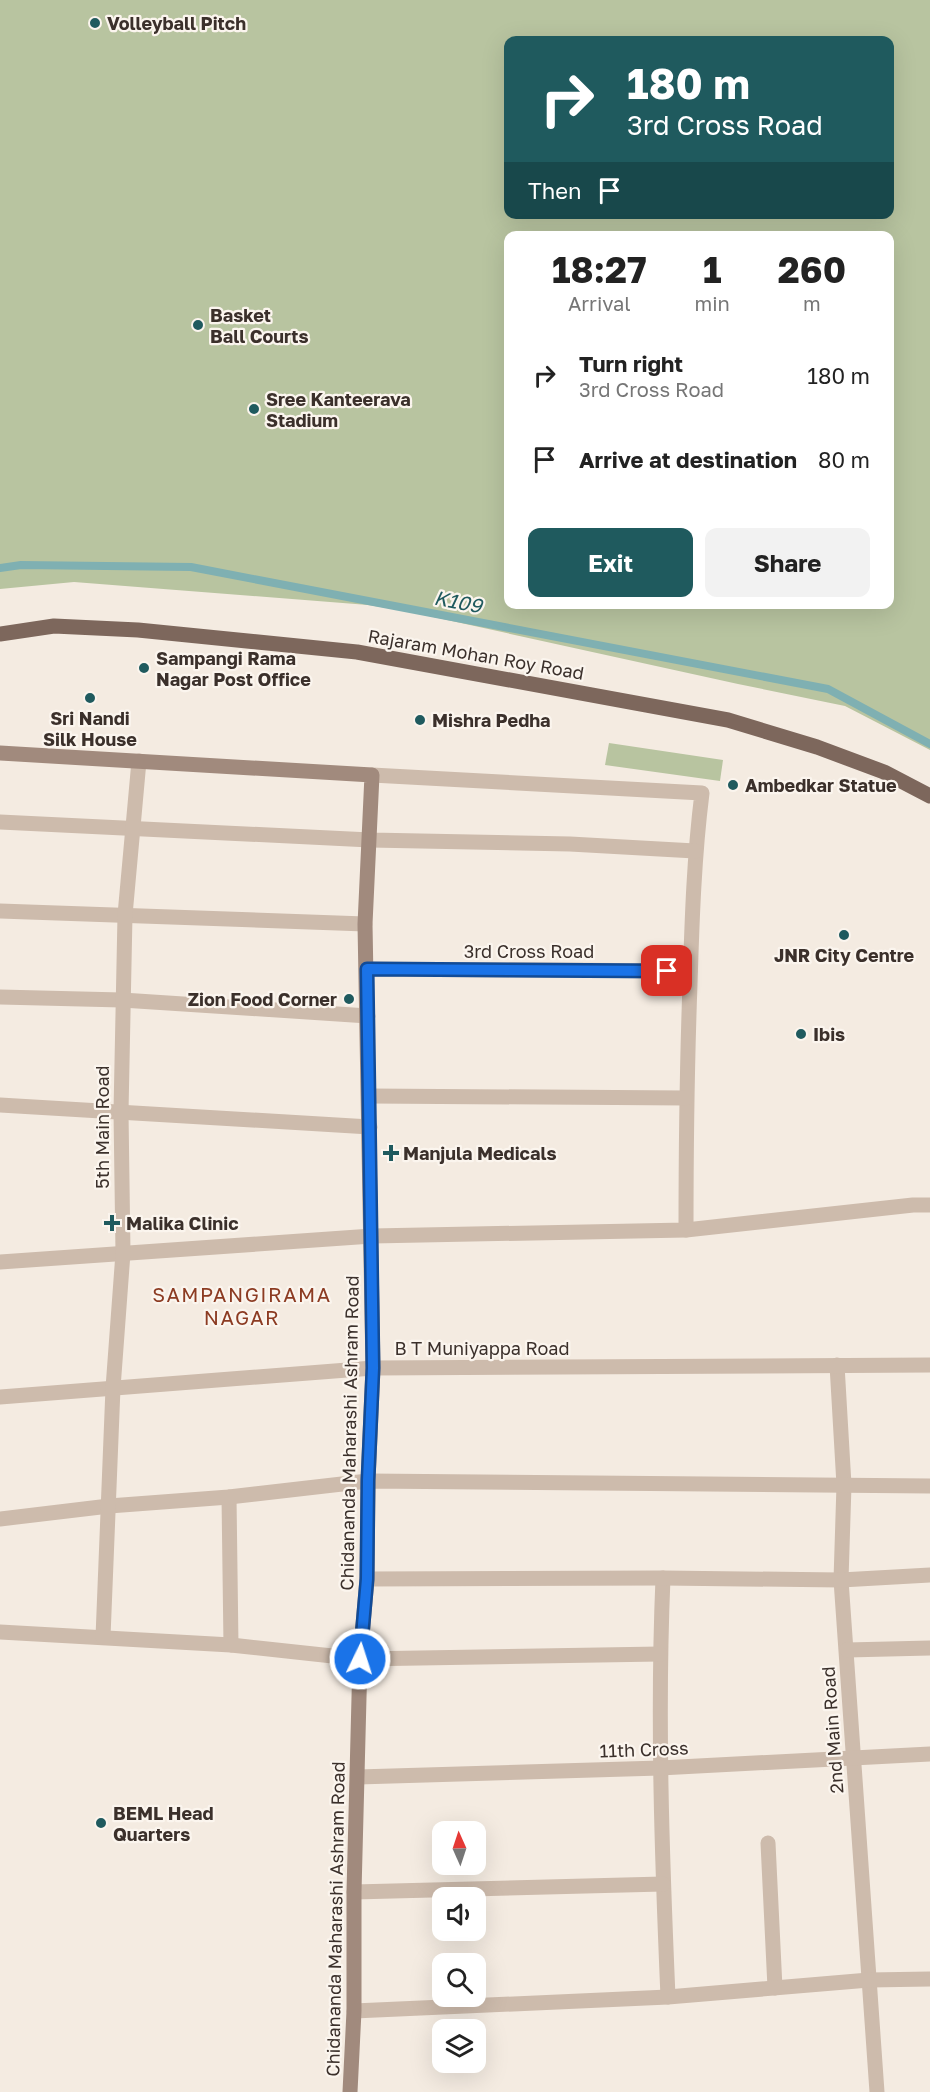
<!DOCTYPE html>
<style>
:root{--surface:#fff;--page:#f2f2f2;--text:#222;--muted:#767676;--accent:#1f5a5e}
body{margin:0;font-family:"Golos Text",sans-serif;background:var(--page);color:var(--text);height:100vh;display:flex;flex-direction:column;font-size:22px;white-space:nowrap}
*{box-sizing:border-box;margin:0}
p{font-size:20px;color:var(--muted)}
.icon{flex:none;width:33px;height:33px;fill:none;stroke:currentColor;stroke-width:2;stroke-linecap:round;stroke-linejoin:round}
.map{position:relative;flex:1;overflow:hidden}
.drawer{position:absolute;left:504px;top:231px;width:390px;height:378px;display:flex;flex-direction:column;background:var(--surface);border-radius:12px;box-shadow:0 6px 24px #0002}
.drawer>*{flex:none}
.guide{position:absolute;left:504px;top:36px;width:390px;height:183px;border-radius:12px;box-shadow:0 6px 24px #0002;background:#1f5a5e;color:#fff;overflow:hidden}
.needle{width:39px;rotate:357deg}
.tools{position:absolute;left:432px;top:1821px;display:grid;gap:12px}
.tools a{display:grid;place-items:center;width:54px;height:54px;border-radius:12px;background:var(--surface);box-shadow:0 6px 24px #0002;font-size:30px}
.pin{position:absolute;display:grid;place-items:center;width:51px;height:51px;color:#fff;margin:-26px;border-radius:12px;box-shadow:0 3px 9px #0006}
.me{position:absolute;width:66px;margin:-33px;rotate:4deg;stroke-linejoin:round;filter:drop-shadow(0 0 4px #0008)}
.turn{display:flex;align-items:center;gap:21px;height:126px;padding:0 24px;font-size:27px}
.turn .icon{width:78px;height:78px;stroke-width:2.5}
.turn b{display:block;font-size:42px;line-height:51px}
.then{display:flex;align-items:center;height:57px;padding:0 24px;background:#0003;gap:12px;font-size:22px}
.eta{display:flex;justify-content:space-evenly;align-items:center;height:102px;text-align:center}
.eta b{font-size:36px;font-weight:700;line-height:42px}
.cta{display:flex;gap:12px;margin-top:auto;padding:12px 24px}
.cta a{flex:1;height:69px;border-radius:12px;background:var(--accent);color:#fff;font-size:24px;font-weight:700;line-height:69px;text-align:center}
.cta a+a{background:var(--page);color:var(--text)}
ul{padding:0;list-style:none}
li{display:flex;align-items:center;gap:18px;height:84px;padding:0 24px}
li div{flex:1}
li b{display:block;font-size:22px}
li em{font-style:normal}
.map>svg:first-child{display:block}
.green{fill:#b8c4a0;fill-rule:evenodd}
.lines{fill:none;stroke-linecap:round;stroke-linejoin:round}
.stream{stroke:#7fb0b2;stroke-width:8}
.street{stroke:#cdbbac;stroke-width:15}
.secondary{stroke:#a18a7d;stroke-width:15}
.primary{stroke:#7d675c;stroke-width:15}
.route-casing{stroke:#114b97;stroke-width:15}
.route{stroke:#1a73e8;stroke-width:10}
.poi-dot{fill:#1f5a5e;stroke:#fbf5ee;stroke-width:2}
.labels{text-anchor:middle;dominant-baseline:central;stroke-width:4.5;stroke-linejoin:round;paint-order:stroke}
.poi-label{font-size:18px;font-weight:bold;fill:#3b302b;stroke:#fbf5ee;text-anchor:start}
.street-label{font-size:18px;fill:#3b302b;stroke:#fbf5ee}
.water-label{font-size:20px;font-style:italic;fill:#1f5a5e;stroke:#fbf5ee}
.neighbourhood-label{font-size:20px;letter-spacing:1.5px;fill:#8c3b22;stroke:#fbf5ee}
</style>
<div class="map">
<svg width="930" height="2092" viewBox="0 0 930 2092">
<rect width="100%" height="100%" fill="#f4ebe1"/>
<!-- green -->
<g class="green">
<path d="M0,0H930V750L845,706L738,684L406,611L368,605L74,582L0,589ZM508,40H890V214H508ZM508,236H890V604H508Z"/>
<path d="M609,743L723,760L720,781L605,765Z"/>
</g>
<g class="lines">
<!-- stream -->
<path class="stream" d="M0,568L21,565L191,567L828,689L930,744"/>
<!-- street -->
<g class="street">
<path d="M372,775L702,793C694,857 692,920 690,984C687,1066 686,1148 686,1230"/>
<path d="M0,822L370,840L570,844L695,851"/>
<path d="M0,911L365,924"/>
<path d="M367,969L690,971"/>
<path d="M0,997L122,1000L368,1016"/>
<path d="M370,1096L686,1098"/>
<path d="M0,1105L370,1127"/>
<path d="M0,1262L372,1236L686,1230L913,1205H930"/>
<path d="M837,1365L844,1485L841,1580L877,2092"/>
<path d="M0,1397L373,1368L930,1365"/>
<path d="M229,1497L231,1645"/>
<path d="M0,1519L109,1506L229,1497L368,1481L930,1486"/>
<path d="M663,1578C657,1718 662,1857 668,1997"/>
<path d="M367,1579L663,1578L841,1580L930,1575"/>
<path d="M0,1632L231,1645L360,1659L660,1654"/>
<path d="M103,1637L113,1388L123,1253L121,1112L125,915L139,761"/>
<path d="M847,1650L930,1648"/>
<path d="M358,1777L660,1768L930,1754"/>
<path d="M768,1843L775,1988"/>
<path d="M354,1892L663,1884"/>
<path d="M354,2011L668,1997L869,1980L930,1979"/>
</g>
<!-- secondary -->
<path class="secondary" d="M0,753L372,775L365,924L373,1368L368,1481L367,1579L360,1659L354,1892V2011L350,2092"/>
<!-- primary -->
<path class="primary" d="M0,634L54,626L138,630L357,652L728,720L817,747L884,772L930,796"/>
</g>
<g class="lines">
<!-- route casing -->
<g class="route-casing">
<path id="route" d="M360,1659L367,1579L368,1480L373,1368L367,969L667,971"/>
</g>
<!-- route -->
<use href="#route" class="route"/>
</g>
<!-- markers -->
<g class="poi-dot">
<circle cx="95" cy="23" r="6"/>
<circle cx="198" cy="325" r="6"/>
<circle cx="254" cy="409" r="6"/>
<circle cx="144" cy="668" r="6"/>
<circle cx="90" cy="698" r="6"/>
<circle cx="420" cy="720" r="6"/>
<circle cx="733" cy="785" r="6"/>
<circle cx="844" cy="935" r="6"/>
<circle cx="349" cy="999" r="6"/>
<circle cx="801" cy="1034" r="6"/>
<path d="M388 1144h6v6h6v6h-6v6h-6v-6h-6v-6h6z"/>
<path d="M109 1214h6v6h6v6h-6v6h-6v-6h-6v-6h6z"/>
<circle cx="101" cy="1823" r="6"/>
</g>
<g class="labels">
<!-- poi labels -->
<g class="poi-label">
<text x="107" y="23">Volleyball Pitch</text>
<text x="210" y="315">Basket<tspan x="210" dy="21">Ball Courts</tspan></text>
<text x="266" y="399">Sree Kanteerava<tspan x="266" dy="21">Stadium</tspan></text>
<text x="156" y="658">Sampangi Rama<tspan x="156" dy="21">Nagar Post Office</tspan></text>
<text x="90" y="718" text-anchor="middle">Sri Nandi<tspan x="90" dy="21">Silk House</tspan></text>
<text x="432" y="720">Mishra Pedha</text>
<text x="745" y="785">Ambedkar Statue</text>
<text x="844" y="955" text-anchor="middle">JNR City Centre</text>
<text x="337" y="999" text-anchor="end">Zion Food Corner</text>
<text x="813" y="1034">Ibis</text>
<text x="403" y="1153">Manjula Medicals</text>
<text x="126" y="1223">Malika Clinic</text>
<text x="113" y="1813">BEML Head<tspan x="113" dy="21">Quarters</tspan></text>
</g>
<!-- street labels -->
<g class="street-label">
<text transform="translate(476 654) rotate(10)">Rajaram Mohan Roy Road</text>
<text x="529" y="951">3rd Cross Road</text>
<text transform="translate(102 1127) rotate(-90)">5th Main Road</text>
<text x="482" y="1348">B T Muniyappa Road</text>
<text transform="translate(349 1433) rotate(-89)">Chidananda Maharashi Ashram Road</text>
<text transform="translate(832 1730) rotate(-94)">2nd Main Road</text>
<text transform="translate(644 1749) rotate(-2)">11th Cross</text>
<text transform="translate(335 1919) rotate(-89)">Chidananda Maharashi Ashram Road</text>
</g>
<!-- water labels -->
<g class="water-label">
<text transform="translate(458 601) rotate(11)">K109</text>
</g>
<!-- neighbourhood labels -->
<g class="neighbourhood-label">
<text x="242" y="1294">SAMPANGIRAMA<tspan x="242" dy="23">NAGAR</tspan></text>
</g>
</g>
</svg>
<div class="tools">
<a><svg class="needle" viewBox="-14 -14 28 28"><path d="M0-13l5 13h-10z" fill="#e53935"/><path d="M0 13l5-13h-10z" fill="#767676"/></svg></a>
<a><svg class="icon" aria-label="sound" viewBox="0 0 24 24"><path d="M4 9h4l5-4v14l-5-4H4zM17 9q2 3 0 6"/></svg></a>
<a><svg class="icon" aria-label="search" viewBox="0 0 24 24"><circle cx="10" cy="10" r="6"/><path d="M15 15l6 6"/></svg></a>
<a><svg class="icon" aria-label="layers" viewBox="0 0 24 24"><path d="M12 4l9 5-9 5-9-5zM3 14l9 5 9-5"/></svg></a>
</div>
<div class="pin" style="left:667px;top:971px;background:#d93025"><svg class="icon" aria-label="arrive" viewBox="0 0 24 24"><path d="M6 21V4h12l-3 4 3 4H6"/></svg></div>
<svg class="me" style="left:360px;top:1659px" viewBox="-20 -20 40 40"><circle r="17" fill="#1a73e8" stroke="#fff" stroke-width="3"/><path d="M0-11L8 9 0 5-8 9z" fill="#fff"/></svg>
<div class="guide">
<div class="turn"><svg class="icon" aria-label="right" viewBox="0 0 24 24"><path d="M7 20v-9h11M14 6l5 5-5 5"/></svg><div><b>180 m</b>3rd Cross Road</div></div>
<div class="then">Then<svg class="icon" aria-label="arrive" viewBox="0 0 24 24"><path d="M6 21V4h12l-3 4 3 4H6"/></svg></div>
</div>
<section class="drawer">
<div class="eta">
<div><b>18:27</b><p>Arrival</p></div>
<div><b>1</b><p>min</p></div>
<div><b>260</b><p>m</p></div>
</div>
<ul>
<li><svg class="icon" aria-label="right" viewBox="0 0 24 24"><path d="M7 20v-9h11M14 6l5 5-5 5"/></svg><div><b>Turn right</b><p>3rd Cross Road</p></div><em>180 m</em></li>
<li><svg class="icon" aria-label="arrive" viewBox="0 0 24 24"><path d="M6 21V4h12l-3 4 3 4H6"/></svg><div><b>Arrive at destination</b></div><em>80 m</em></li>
</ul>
<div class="cta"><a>Exit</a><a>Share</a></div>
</section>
</div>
